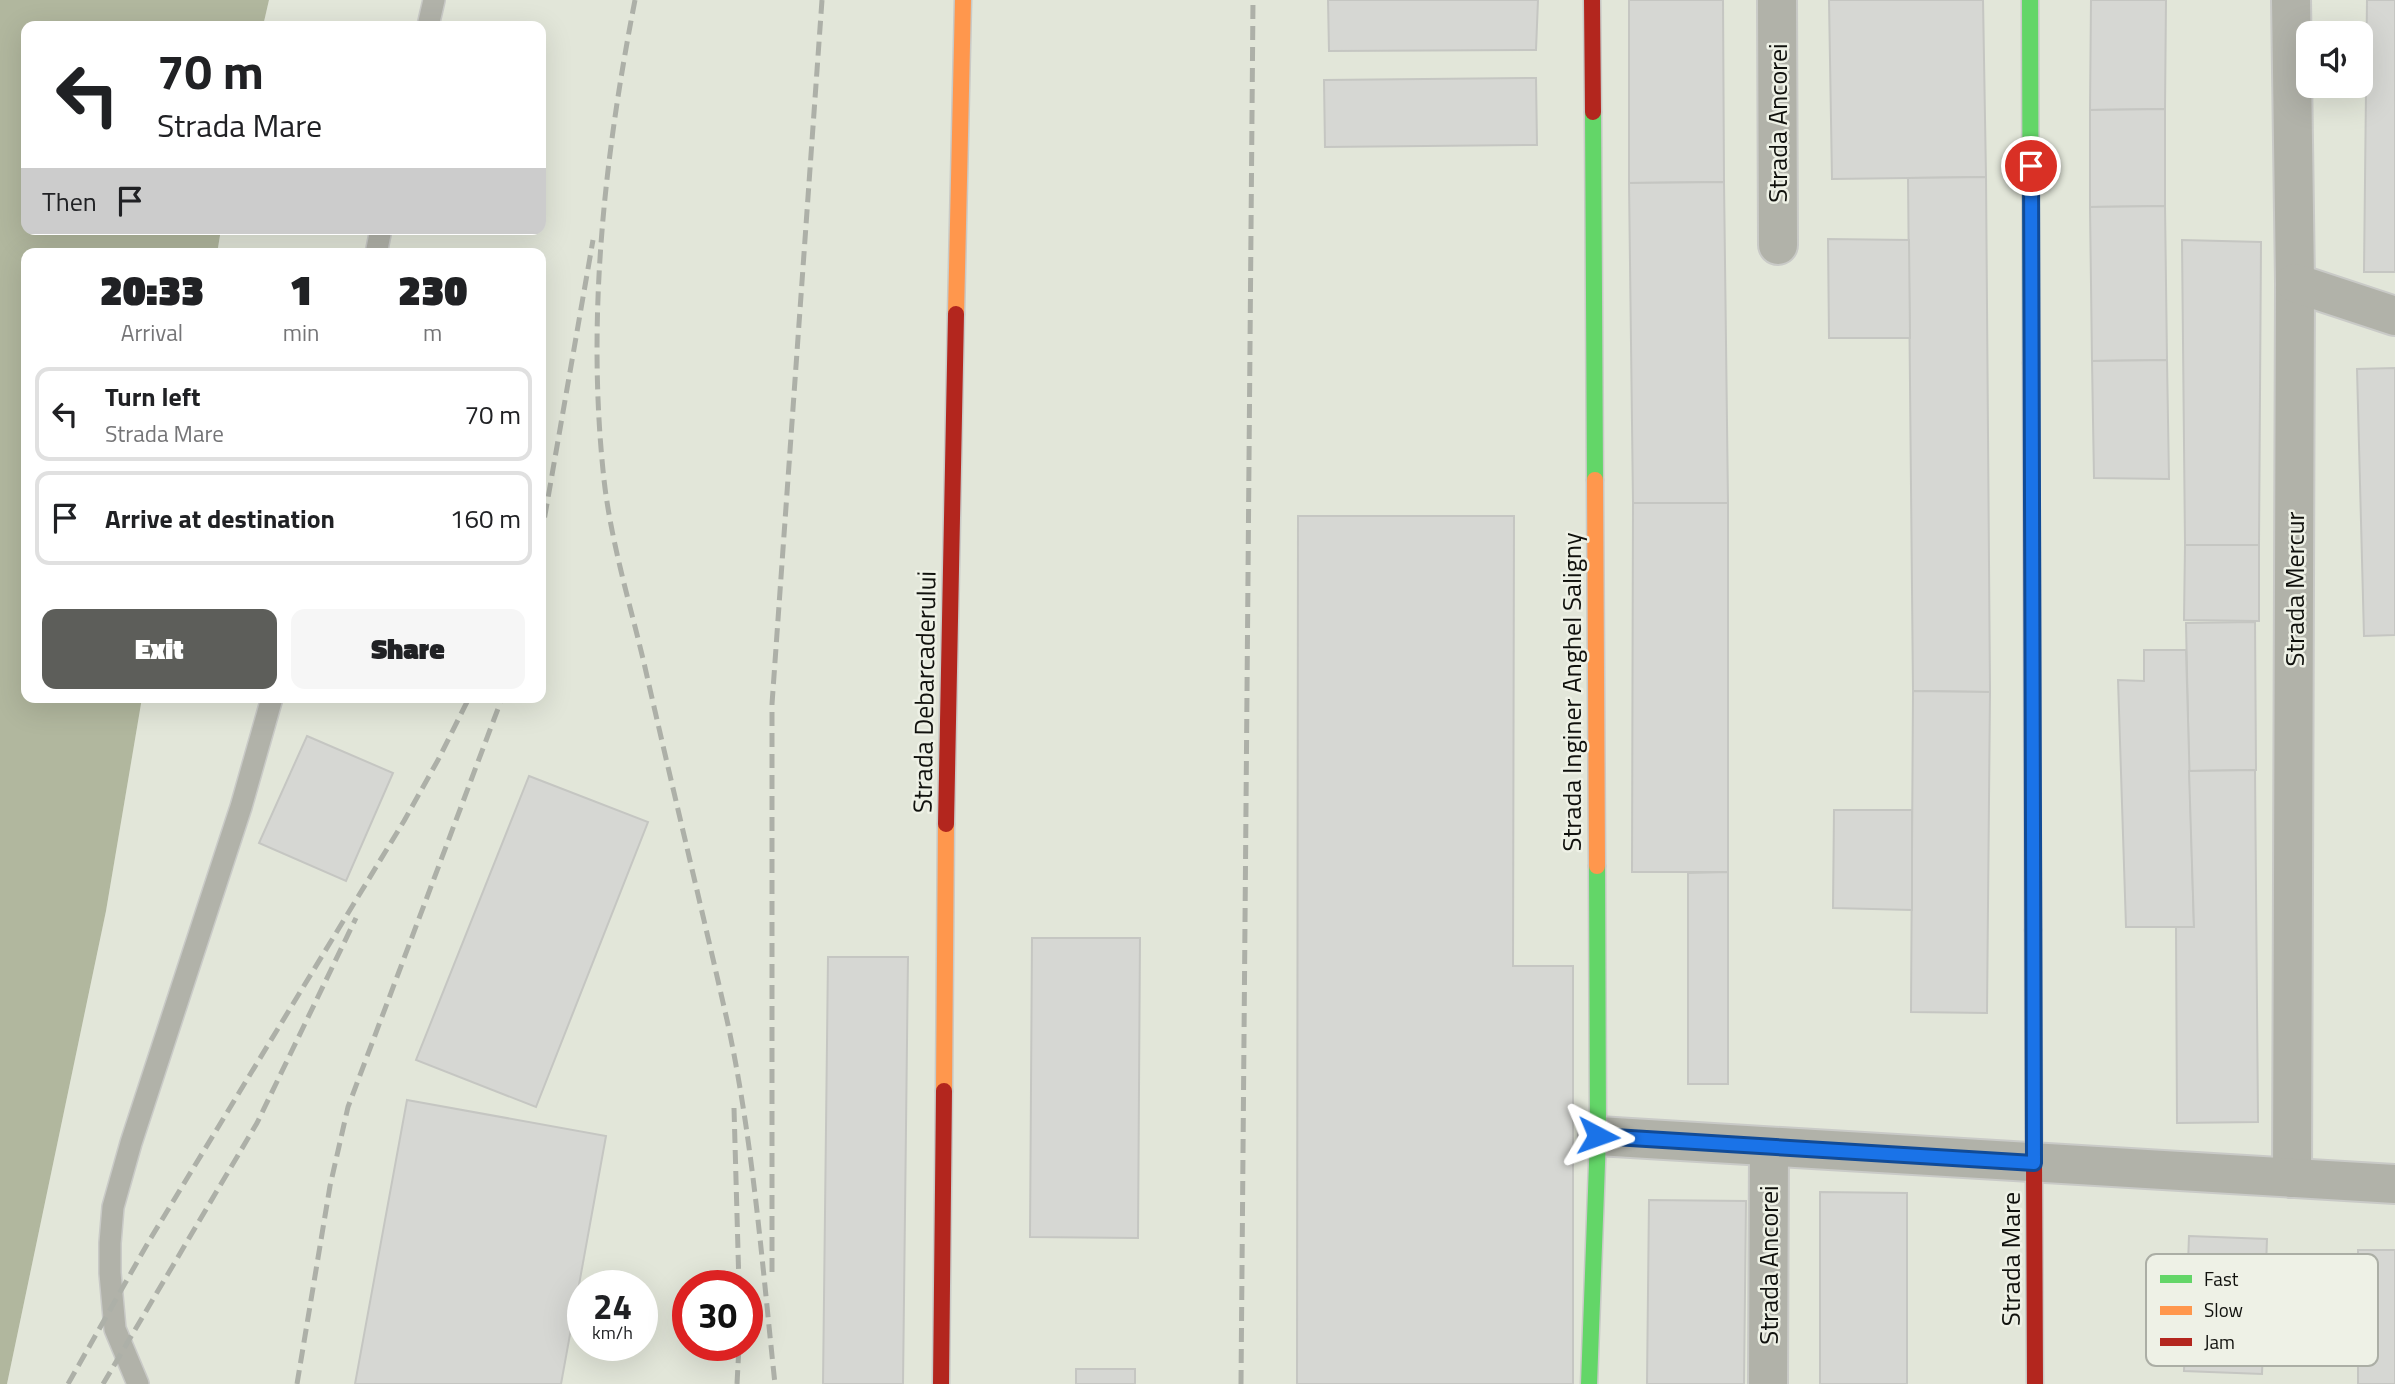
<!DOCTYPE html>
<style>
:root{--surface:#fff;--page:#f6f6f6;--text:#202124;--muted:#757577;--line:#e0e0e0;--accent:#5d5e5a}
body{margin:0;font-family:"Titillium Web",sans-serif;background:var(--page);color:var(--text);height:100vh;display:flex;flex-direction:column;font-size:26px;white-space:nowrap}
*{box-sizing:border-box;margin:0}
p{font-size:23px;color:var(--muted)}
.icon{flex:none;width:38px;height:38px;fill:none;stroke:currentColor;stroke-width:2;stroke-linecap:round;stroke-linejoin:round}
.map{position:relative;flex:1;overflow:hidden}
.sheet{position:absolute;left:21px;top:248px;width:525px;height:455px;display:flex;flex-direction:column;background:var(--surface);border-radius:14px;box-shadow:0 7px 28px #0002}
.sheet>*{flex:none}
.guide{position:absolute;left:21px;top:21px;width:525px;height:214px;border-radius:14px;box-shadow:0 7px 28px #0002;background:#fff;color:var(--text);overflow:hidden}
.controls{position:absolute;left:2296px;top:21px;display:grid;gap:14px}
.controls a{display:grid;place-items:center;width:77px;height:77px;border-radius:14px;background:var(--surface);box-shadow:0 7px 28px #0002;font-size:35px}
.speed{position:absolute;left:567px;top:1270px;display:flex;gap:14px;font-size:35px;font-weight:700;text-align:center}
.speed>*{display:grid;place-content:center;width:91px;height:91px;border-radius:50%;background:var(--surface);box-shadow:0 7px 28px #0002;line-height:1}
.speed small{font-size:18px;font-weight:400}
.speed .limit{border:10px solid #d22;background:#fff;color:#111}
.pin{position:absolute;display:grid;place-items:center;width:60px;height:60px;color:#fff;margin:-30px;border:4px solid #fff;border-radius:50%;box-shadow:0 2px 7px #0007}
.me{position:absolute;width:77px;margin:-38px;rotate:94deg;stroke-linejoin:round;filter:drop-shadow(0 0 5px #0008)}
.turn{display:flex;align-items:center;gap:24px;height:147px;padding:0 21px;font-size:32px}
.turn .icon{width:91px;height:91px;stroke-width:2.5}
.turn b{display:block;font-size:49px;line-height:60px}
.then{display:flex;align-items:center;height:66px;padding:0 21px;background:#0003;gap:14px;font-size:26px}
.eta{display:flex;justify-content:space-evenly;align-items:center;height:119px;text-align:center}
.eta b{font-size:42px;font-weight:800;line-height:49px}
.primary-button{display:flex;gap:14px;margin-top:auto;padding:14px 21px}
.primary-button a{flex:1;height:80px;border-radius:14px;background:var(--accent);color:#fff;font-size:28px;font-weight:800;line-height:80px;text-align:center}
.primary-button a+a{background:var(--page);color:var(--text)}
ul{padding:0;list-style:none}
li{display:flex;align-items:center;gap:21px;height:94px;margin:0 14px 10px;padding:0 7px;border:4px solid var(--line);border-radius:14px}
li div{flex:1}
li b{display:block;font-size:26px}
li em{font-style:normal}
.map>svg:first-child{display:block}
.built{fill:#e2e6d9;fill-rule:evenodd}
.water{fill:#b1b79e}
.building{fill:#d6d7d3;stroke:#c5c6c2;stroke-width:2}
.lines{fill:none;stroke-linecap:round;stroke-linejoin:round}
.lane-casing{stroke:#c9cac7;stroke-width:24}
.street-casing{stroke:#c9cac7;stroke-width:42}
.fast-casing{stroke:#c9cac7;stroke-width:19}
.slow-casing{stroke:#c9cac7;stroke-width:19}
.jam-casing{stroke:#c9cac7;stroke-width:19}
.lane{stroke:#b1b2a9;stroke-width:21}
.street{stroke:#b1b2a9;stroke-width:38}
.fast{stroke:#63d668;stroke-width:16}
.slow{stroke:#ff974d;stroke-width:16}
.jam{stroke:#b3261e;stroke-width:16}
.rail{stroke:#adb0a8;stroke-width:5;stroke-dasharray:14 7;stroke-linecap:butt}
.route-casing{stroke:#114b97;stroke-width:18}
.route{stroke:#1a73e8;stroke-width:12}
.labels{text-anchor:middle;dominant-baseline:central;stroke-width:5;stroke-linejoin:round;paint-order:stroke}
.street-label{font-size:26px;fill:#10110d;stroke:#eef1e6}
.key{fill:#eef1e6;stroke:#abaea5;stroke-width:2}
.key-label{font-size:19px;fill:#10110d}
</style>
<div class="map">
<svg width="2395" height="1384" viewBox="0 0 2395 1384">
<rect width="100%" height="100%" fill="#edeee9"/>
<!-- built -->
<path class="built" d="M269,0H2395V1384H7L106,911L142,698H541V254H217L221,229H541V26H263ZM2308,33H2361V86H2308ZM583,1286H642V1346H583ZM688,1286H747V1346H688Z"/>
<!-- water -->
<path class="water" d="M0,0H269L263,26H26V229H221L217,254H26V698H142L106,911L7,1384H0Z"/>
<!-- building -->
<g class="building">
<path d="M1328,0H1538L1536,50L1329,51Z"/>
<path d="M1629,0H1723L1724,182L1629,183Z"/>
<path d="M1829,0H1983L1986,177L1832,179Z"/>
<path d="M2091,0H2166L2165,109L2090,110Z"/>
<path d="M2367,0H2395V272H2364Z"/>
<path d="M1536,78L1537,145L1325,147L1324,80Z"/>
<path d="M2165,109V206L2090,207V110Z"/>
<path d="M1986,177L1990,692L1913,691L1908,178Z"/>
<path d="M1724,182L1728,503H1633L1629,183Z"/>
<path d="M2165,206L2167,360L2092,361L2090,207Z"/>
<path d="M1828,239L1909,240L1910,338H1829Z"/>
<path d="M2182,240L2261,242L2259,545H2185Z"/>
<path d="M2167,360L2169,479L2094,478L2092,361Z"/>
<path d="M2395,368V635L2364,636L2357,369Z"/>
<path d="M1633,503H1728V872H1632Z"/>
<path d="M1298,516H1514L1513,966H1573V1384H1297Z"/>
<path d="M2185,545H2259V621L2184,620Z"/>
<path d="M2255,622L2256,770L2189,771L2186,623Z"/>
<path d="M2144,650H2186L2194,927H2126L2118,680L2144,681Z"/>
<path d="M1913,691L1990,692L1987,1013L1911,1012Z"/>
<path d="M307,736L393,773L346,881L259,843Z"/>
<path d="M2255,770L2258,1122L2177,1123L2176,927H2194L2189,771Z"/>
<path d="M529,776L648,822L536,1107L416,1060Z"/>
<path d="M1834,810H1912V910L1833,908Z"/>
<path d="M1728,872V1084H1688V873Z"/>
<path d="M1032,938H1140L1138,1238L1030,1237Z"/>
<path d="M828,957H908L903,1384H823Z"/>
<path d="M407,1100L606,1136L561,1384H355Z"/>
<path d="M1820,1192L1907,1193V1384H1820Z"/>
<path d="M1649,1200L1746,1201L1744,1384H1647Z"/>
<path d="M2189,1236L2267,1239L2262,1374L2184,1371Z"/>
<rect x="2358" y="1250" width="37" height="134"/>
<rect x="1076" y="1369" width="59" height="15"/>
</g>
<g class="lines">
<!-- lane casing -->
<g class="lane-casing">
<g id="lane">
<path d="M428,26L434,0"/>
<path d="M376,254L381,229"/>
<path d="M138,1384L115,1329L110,1273V1243L113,1207L131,1143L241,807L272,698"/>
</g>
</g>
<!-- street casing -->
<g class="street-casing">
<g id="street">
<path d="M1777,0L1778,245"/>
<path d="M2291,0L2295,283L2292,1178"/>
<path d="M2295,283L2395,316"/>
<path d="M1598,1136L2395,1184"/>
<path d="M1768,1384L1769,1147"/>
</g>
</g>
<!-- fast casing -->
<g class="fast-casing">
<g id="fast">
<path d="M2030,0L2031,363"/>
<path d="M1593,112L1595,480"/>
<path d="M1589,1384L1598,1136L1597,866"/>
</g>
</g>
<!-- slow casing -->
<g class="slow-casing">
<g id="slow">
<path d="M956,314L963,0"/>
<path d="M2031,363L2033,930"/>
<path d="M1595,480L1597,866"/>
<path d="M944,1091L946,824"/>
</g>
</g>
<!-- jam casing -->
<g class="jam-casing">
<g id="jam">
<path d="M1592,0L1593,112"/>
<path d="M946,824L956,314"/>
<path d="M2033,930L2035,1384"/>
<path d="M941,1384L944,1091"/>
</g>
</g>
<!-- lane -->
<use href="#lane" class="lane"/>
<!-- street -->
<use href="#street" class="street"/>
<!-- fast -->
<use href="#fast" class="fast"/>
<!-- slow -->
<use href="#slow" class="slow"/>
<!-- jam -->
<use href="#jam" class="jam"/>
<!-- rail -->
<g class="rail">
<path d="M635,0C605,154 587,313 603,470C609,535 629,600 644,663C671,782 700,901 727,1020C753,1140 762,1263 775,1384"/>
<path d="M541,538L593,240"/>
<path d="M734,1108L739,1286"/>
<path d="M772,1272V704L822,0"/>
<path d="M68,1384L149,1241L404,821L438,760L469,698"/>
<path d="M103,1384L257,1123L356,918"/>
<path d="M297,1384L330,1186L348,1107L502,698"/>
<path d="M737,1384L739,1346"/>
<path d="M1241,1384L1253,0"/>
</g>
</g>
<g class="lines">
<!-- route casing -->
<g class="route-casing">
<path id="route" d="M1598,1136L2034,1163L2031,166"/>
</g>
<!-- route -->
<use href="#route" class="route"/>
</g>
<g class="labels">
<!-- street labels -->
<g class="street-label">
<text transform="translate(1777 123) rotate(-90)">Strada Ancorei</text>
<text transform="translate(2294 589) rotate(-90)">Strada Mercur</text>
<text transform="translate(924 692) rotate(-89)">Strada Debarcaderului</text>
<text transform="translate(1571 692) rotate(-90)">Strada Inginer Anghel Saligny</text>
<text transform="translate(2010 1259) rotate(-90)">Strada Mare</text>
<text transform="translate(1768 1265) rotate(-90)">Strada Ancorei</text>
</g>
</g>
<!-- legend -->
<rect x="2146" y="1254" width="232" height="112" rx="10" class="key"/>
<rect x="2160" y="1275" width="32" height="8" fill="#63d668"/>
<rect x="2160" y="1306" width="32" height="9" fill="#ff974d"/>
<rect x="2160" y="1338" width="32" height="8" fill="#b3261e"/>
<g class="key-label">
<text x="2204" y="1286">Fast</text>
<text x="2204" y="1317">Slow</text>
<text x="2204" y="1349">Jam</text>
</g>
</svg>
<div class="controls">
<a><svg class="icon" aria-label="sound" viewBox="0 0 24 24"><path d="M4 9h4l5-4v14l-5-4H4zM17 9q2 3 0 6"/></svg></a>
</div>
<div class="speed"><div>24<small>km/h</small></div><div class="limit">30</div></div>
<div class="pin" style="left:2031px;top:166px;background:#d93025"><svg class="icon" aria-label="arrive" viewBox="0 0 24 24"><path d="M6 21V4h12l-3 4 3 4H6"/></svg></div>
<svg class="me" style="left:1598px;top:1136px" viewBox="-20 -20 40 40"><path d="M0-17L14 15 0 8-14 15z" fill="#1a73e8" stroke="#fff" stroke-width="4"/></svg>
<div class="guide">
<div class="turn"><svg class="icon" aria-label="left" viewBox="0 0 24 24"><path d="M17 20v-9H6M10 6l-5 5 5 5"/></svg><div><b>70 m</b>Strada Mare</div></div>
<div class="then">Then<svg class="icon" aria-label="arrive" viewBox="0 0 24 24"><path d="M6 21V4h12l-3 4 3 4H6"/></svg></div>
</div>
<section class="sheet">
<div class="eta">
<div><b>20:33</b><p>Arrival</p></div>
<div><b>1</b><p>min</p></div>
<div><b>230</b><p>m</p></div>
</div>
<ul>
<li><svg class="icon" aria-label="left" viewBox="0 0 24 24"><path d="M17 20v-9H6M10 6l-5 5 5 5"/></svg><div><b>Turn left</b><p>Strada Mare</p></div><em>70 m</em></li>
<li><svg class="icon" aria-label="arrive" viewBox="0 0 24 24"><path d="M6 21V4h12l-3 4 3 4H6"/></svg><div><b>Arrive at destination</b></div><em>160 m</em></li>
</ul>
<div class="primary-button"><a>Exit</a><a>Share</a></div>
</section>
</div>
